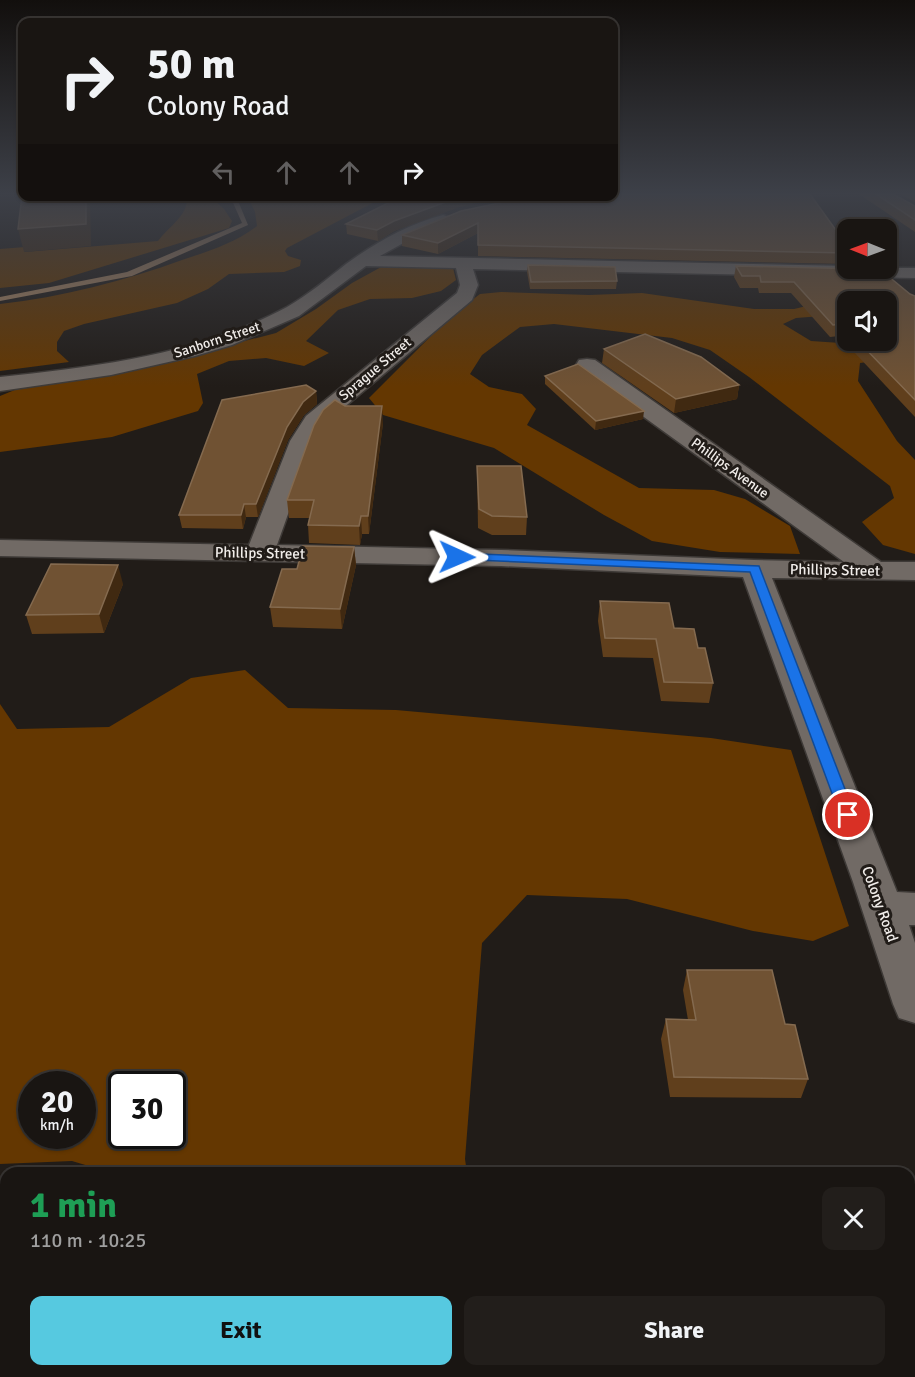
<!DOCTYPE html>
<meta charset="utf-8">
<style>
:root{--surface:#191512;--page:#221e1b;--text:#f1f3f6;--muted:#9f9f9f;--line:#373432;--accent:#56c9e0}
body{margin:0;font-family:Signika,sans-serif;background:var(--page);color:var(--text);height:100vh;display:flex;flex-direction:column;font-size:22px;white-space:nowrap}
*{box-sizing:border-box;margin:0}
p{font-size:20px;color:var(--muted)}
.icon{flex:none;width:33px;height:33px;fill:none;stroke:currentColor;stroke-width:2;stroke-linecap:round;stroke-linejoin:round}
.map{position:relative;flex:1;overflow:hidden}
.side{position:absolute;left:0px;top:1167px;width:915px;height:210px;display:flex;flex-direction:column;background:var(--surface);border-radius:18px 18px 0 0;box-shadow:0 2px 4px #0004,0 0 0 2px var(--line)}
.side>*{flex:none}
.banner{position:absolute;left:18px;top:18px;width:600px;height:183px;border-radius:12px;box-shadow:0 2px 4px #0004,0 0 0 2px var(--line);background:#191512;color:var(--text);overflow:hidden}
.needle{width:39px;rotate:271deg}
.fabs{position:absolute;left:837px;top:219px;display:grid;gap:12px}
.fabs a{display:grid;place-items:center;width:60px;height:60px;border-radius:12px;background:var(--surface);box-shadow:0 2px 4px #0004,0 0 0 2px var(--line);font-size:30px}
.speed{position:absolute;left:18px;top:1071px;display:flex;gap:12px;font-size:30px;font-weight:700;text-align:center}
.speed>*{display:grid;place-content:center;width:78px;height:78px;border-radius:50%;background:var(--surface);box-shadow:0 2px 4px #0004,0 0 0 2px var(--line);line-height:1}
.speed small{font-size:15px;font-weight:400}
.speed .limit{border:3px solid #111;border-radius:9px;background:#fff;color:#111}
.pin{position:absolute;display:grid;place-items:center;width:51px;height:51px;color:#fff;margin:-26px;border:3px solid #fff;border-radius:50%;box-shadow:0 2px 6px #0007}
.me{position:absolute;width:66px;margin:-33px;rotate:91deg;stroke-linejoin:round;filter:drop-shadow(0 0 4px #0008)}
.turn{display:flex;align-items:center;gap:21px;height:126px;padding:0 30px;font-size:27px}
.turn .icon{width:78px;height:78px;stroke-width:2.5}
.turn b{display:block;font-size:42px;line-height:51px}
.lanes{display:flex;align-items:center;height:57px;padding:0 30px;background:#0003;justify-content:center;gap:30px;direction:ltr}
.lanes .off{opacity:.35}
.round{display:grid;place-items:center;flex:none;width:63px;height:63px;border-radius:12px;background:var(--page)}
.headline{display:flex;align-items:center;justify-content:space-between;height:102px;padding:0 30px}
h1{font-size:36px;font-weight:700;line-height:45px;color:#1e9e55}
.cta{display:flex;gap:12px;margin-top:auto;padding:12px 30px}
.cta a{flex:1;height:69px;border-radius:12px;background:var(--accent);color:#111;font-size:24px;font-weight:700;line-height:69px;text-align:center}
.cta a+a{background:var(--page);color:var(--text)}
.map>svg:first-child{display:block}
.forest{fill:#643701;fill-rule:evenodd}
.lines{fill:none;stroke-linecap:round;stroke-linejoin:round}
.stream{fill:#a48261;fill-rule:evenodd}
.street-casing{stroke:#3e3a37;stroke-width:3}
.street{fill:#716a65;fill-rule:evenodd}
.wall{fill:#603f1c;fill-rule:evenodd}
.shaded-wall{fill:#402911}
.building{fill:#705233;stroke:#846a4f;stroke-width:1.5}
.route{fill:#1a73e8;stroke:#114b97;stroke-width:1.5}
.labels{text-anchor:middle;dominant-baseline:central;stroke-width:6;stroke-linejoin:round;paint-order:stroke}
.far-street-label{font-size:14px;fill:#f1edea;stroke:#211c18}
.street-label{font-size:15px;fill:#f1edea;stroke:#211c18}
</style>
<div class="map">
<svg width="915" height="1377" viewBox="0 0 915 1377">
<rect width="100%" height="100%" fill="#211c18"/>
<!-- forest -->
<g class="forest">
<path d="M187,197H211L224,209L232,221L229,228L49,283L0,288V249L25,247V252L158,241C169,226 188,216 187,197Z"/>
<path d="M248,197H384L287,248L285,251L288,256L301,260L300,266L284,272L229,274L208,289L177,303L84,324L64,331L57,342V351L69,362L0,371V304C62,297 124,281 182,260C209,251 235,243 257,226L255,212Z"/>
<path d="M411,265L453,268L456,280L441,291L412,298L370,299L338,310L306,341L329,353L304,366L266,358L229,361L197,374L203,403L198,411L112,437L0,452V396L17,389L147,366L276,333L316,309L352,283L383,266Z"/>
<path d="M501,292L589,295L642,293L754,309H794L815,304L835,315L796,318L783,324L811,341L915,348L874,361L860,363L858,381L897,441L915,460V554L883,545L862,522L894,498L890,486L749,377L710,350L672,338L554,324L520,327L482,355L470,374L489,387L522,394L536,409L527,425L639,488L714,490L745,499L790,526L800,554L720,552L652,541L604,515L494,448L383,415L369,398L451,316L480,294Z"/>
<path d="M245,670L288,708L396,710L711,738L791,750L849,926L813,941L753,931L627,899L527,895L482,943L465,1159L467,1173H112L72,1161L0,1164V704L17,729L109,727L191,678ZM82,1084V1136H32V1084ZM172,1084V1136H122V1084Z"/>
<path d="M374,1371H556L562,1377H380Z"/>
</g>
<g class="lines">
<!-- stream -->
<path class="stream" d="M230,196H236L248,225L132,276L0,301V297L127,272L242,223Z"/>
<!-- street casing -->
<g class="street-casing">
<path id="street" d="M443,215L449,217L451,220L449,223L407,241L380,256L848,266V268H915V278L473,269L478,285L472,300L323,425L314,441L277,545L501,550L754,560L844,562L579,370L576,365L579,360L587,359L595,360L881,562H915V580L772,578L897,892L915,893V925H909L915,943V1023L899,1018L893,1004L853,882L743,577L501,566L0,556V540L249,545L290,441L306,416L457,293L460,285L456,268L366,266L299,316L232,345L195,356L111,375L0,391V377C97,367 200,354 287,307C308,295 327,279 346,264C375,243 408,224 443,215Z"/>
</g>
<!-- street -->
<use href="#street" class="street"/>
</g>
<!-- wall -->
<g class="wall">
<path d="M859,194H893L915,206V232Z"/>
<path d="M900,194H915V202Z"/>
<path d="M532,196L848,247V264L478,256V233L438,254L402,246V235Z"/>
<path d="M456,208L394,231L378,241L347,234L346,224Z"/>
<path d="M528,265L617,281L616,289H530L527,272Z"/>
<path d="M736,266L867,275L915,296V417L839,336L830,337L791,293H759L758,288H740L734,277ZM848,302L886,340H848Z"/>
<path d="M604,349L739,385L737,399L674,413L602,363Z"/>
<path d="M545,376L643,419L595,430L545,384Z"/>
<path d="M316,391L317,404L304,415L288,440L258,517H246L243,529L182,528L179,515Z"/>
<path d="M345,406L383,423L369,534H362L360,545L309,543L308,525L309,518H289L287,500Z"/>
<path d="M477,466L527,517L526,535H492L478,528Z"/>
<path d="M354,547L356,565L342,629L273,627L270,607L297,569Z"/>
<path d="M123,584L104,633L32,634L26,615Z"/>
<path d="M600,601L674,628L698,648L713,683L709,703L661,701L653,658L603,657L598,621Z"/>
<path d="M687,970L785,1024L808,1079L801,1098L670,1097L661,1039L666,1019L688,1020L683,990Z"/>
</g>
<!-- shaded-wall -->
<g class="shaded-wall">
<path d="M86,196H90L91,246L24,252L18,229Z"/>
<path d="M462,196H504L456,208L394,231L378,241L377,230L394,221Z"/>
<path d="M478,223V233L438,254V243Z"/>
<path d="M739,385L737,399L674,413L676,399Z"/>
<path d="M316,391L317,404L304,415L288,440L258,517L256,504L287,427L303,402Z"/>
<path d="M382,406L383,423L369,534L368,516Z"/>
<path d="M644,411L643,419L595,430L596,421Z"/>
<path d="M244,504L246,517L243,529L241,515Z"/>
<path d="M361,516L362,534L360,545L359,526Z"/>
<path d="M354,547L356,565L342,629L340,609Z"/>
<path d="M118,565L123,584L104,633L99,614Z"/>
<path d="M186,1371H197L196,1377H184Z"/>
</g>
<!-- building -->
<g class="building">
<path d="M614,194H810L848,247V253L478,245V223L438,243L402,235L461,211L532,196H614Z"/>
<path d="M876,194H893L915,206V220Z"/>
<path d="M22,195V196H86V224L18,229Z"/>
<path d="M402,196H462L394,221L377,230L346,224Z"/>
<path d="M528,265L615,267L617,281L531,282Z"/>
<path d="M736,266L862,269L867,275L888,276L910,294L915,296V400L857,340H886V302H848V330L842,324L833,325L794,282H761L760,276H742Z"/>
<path d="M645,334L701,357L739,385L676,399L604,349Z"/>
<path d="M578,364L644,411L596,421L545,376Z"/>
<path d="M306,385L316,391L303,402L287,427L256,504H244L241,515H179L222,400Z"/>
<path d="M335,400L345,406H382L368,516H361L359,526L308,525L314,500H287L314,425L323,410Z"/>
<path d="M477,466H521L527,517L492,516L479,509Z"/>
<path d="M303,546L354,547L340,609L270,607L282,569H297Z"/>
<path d="M51,564L118,565L99,614L26,615Z"/>
<path d="M600,601L669,603L674,628L694,629L698,648H705L713,683L664,682L656,639L605,638Z"/>
<path d="M687,970H772L785,1024L795,1025L808,1079L674,1077L666,1019L696,1020Z"/>
<path d="M725,1169L791,1173H726Z"/>
<path d="M118,1371H186L184,1377H117Z"/>
</g>
<!-- sky -->
<linearGradient id="sky" x2="0" y2="1"><stop stop-color="#120f0d"/><stop offset="0.5" stop-color="#3d4048"/><stop offset="1" stop-color="#3d4048" stop-opacity="0"/></linearGradient>
<rect width="915" height="387" fill="url(#sky)"/>
<!-- route -->
<path class="route" d="M457,553L759,566L855,815L853,819H842L840,815L750,572L453,559V554Z"/>
<g class="labels">
<!-- far-street labels -->
<g class="far-street-label">
<text transform="translate(217 340) rotate(-18)">Sanborn Street</text>
<text transform="translate(375 369) rotate(-40)">Sprague Street</text>
<text transform="translate(730 468) rotate(36)">Phillips Avenue</text>
</g>
<!-- street labels -->
<g class="street-label">
<text transform="translate(260 553) rotate(1)">Phillips Street</text>
<text transform="translate(835 570) rotate(1)">Phillips Street</text>
<text transform="translate(880 904) rotate(70)">Colony Road</text>
</g>
</g>
</svg>
<div class="fabs">
<a><svg class="needle" viewBox="-14 -14 28 28"><path d="M0-13l5 13h-10z" fill="#e53935"/><path d="M0 13l5-13h-10z" fill="#9f9f9f"/></svg></a>
<a><svg class="icon" aria-label="sound" viewBox="0 0 24 24"><path d="M4 9h4l5-4v14l-5-4H4zM17 9q2 3 0 6"/></svg></a>
</div>
<div class="speed"><div>20<small>km/h</small></div><div class="limit">30</div></div>
<div class="pin" style="left:848px;top:815px;background:#d93025"><svg class="icon" aria-label="arrive" viewBox="0 0 24 24"><path d="M6 21V4h12l-3 4 3 4H6"/></svg></div>
<svg class="me" style="left:457px;top:557px" viewBox="-20 -20 40 40"><path d="M0-17L14 15 0 8-14 15z" fill="#1a73e8" stroke="#fff" stroke-width="4"/></svg>
<div class="banner">
<div class="turn"><svg class="icon" aria-label="right" viewBox="0 0 24 24"><path d="M7 20v-9h11M14 6l5 5-5 5"/></svg><div><b>50 m</b>Colony Road</div></div>
<div class="lanes"><svg class="icon off" aria-label="left" viewBox="0 0 24 24"><path d="M17 20v-9H6M10 6l-5 5 5 5"/></svg><svg class="icon off" aria-label="ahead" viewBox="0 0 24 24"><path d="M12 20V5M6 11l6-6 6 6"/></svg><svg class="icon off" aria-label="ahead" viewBox="0 0 24 24"><path d="M12 20V5M6 11l6-6 6 6"/></svg><svg class="icon" aria-label="right" viewBox="0 0 24 24"><path d="M7 20v-9h11M14 6l5 5-5 5"/></svg></div>
</div>
<section class="side">
<div class="headline"><div><h1>1 min</h1><p>110 m · 10:25</p></div><a class="round"><svg class="icon" aria-label="close" viewBox="0 0 24 24"><path d="M6 6l12 12M18 6L6 18"/></svg></a></div>
<div class="cta"><a>Exit</a><a>Share</a></div>
</section>
</div>
